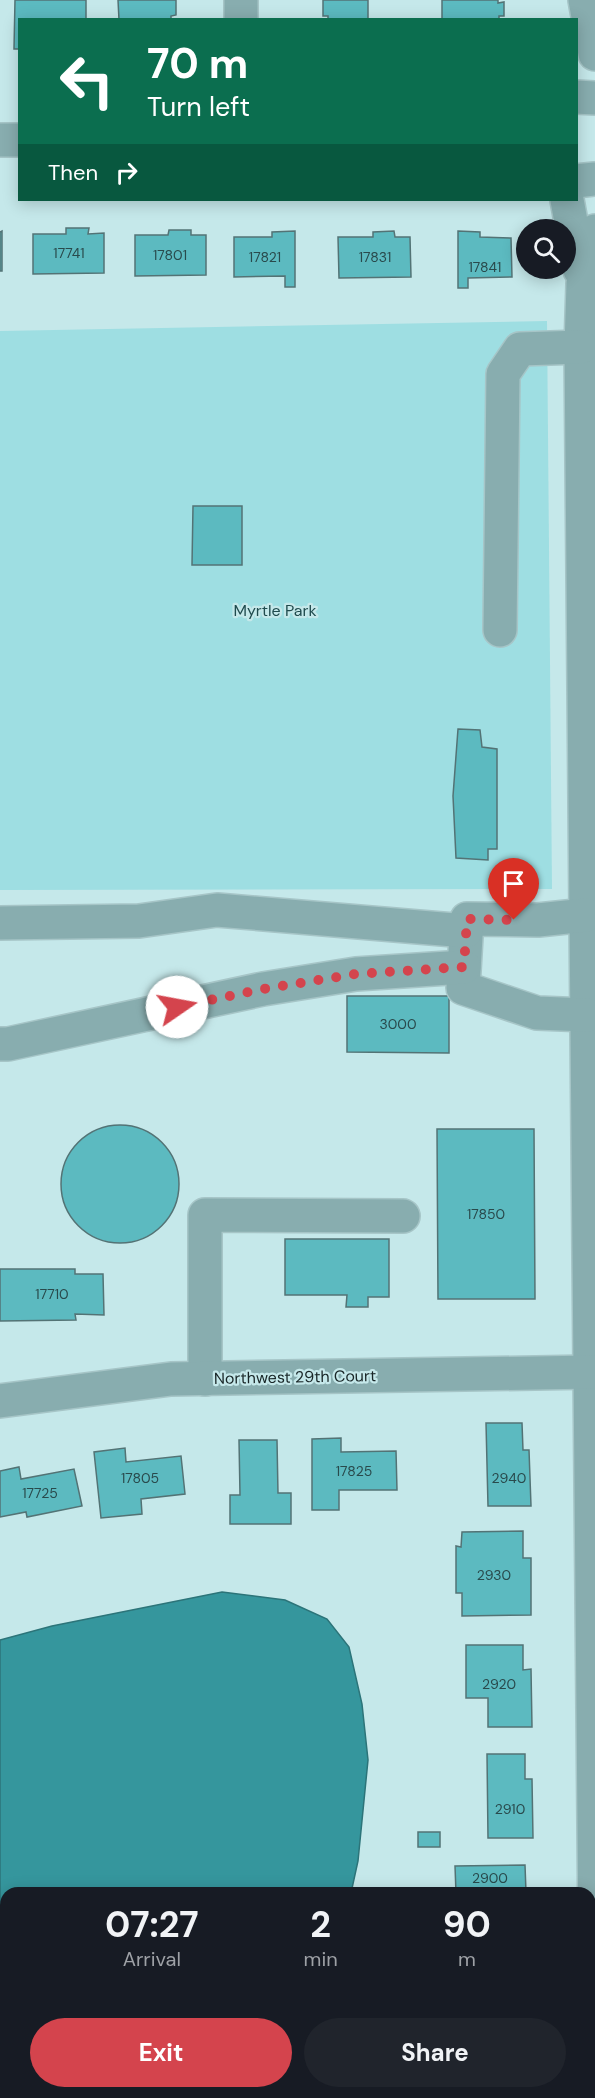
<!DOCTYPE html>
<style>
:root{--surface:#171b24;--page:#20242c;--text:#f1f3f6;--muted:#9ea1a6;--accent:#d4444d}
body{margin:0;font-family:"DM Sans",sans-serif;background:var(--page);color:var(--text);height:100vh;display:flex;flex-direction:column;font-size:22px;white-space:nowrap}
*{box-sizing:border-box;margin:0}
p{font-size:20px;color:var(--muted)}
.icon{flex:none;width:33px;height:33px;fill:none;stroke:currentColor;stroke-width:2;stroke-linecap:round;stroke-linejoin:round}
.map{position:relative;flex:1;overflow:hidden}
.side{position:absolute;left:0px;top:1887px;width:596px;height:212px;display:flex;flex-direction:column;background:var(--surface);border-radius:18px 18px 0 0;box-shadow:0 3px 15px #0003}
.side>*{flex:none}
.guide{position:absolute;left:18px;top:18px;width:560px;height:183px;border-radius:0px;box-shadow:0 3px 15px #0003;background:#0b6e4f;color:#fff;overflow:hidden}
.tools{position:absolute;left:516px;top:219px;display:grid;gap:12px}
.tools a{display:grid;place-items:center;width:60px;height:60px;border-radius:50%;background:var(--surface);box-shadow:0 3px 15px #0003;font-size:30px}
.pin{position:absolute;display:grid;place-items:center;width:51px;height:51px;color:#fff;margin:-62px -26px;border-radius:50% 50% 50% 0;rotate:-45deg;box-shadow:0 0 6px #0007}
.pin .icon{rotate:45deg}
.me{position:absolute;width:66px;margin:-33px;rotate:78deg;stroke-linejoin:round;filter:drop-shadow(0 0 4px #0008)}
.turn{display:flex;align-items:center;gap:21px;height:126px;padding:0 30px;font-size:27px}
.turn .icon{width:78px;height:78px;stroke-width:2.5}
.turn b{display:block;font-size:42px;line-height:51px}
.then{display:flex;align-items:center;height:57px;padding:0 30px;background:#0003;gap:12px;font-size:22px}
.eta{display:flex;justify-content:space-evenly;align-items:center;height:102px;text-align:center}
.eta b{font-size:36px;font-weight:700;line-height:42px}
.cta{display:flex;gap:12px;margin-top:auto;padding:12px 30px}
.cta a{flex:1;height:69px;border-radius:36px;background:var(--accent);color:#fff;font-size:24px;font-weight:700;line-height:69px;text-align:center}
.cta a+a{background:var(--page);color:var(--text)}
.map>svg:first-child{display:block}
.green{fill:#9edee2}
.water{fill:#35969d;stroke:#2c7479;stroke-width:1.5}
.building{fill:#5cbac0;stroke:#537375;stroke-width:1.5}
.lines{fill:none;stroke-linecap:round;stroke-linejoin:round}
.minor-casing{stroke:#a6c5c7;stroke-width:36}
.minor{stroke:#88adaf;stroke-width:33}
.route{stroke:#d4444d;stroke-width:10;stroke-dasharray:0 18}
.labels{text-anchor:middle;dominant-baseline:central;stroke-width:4.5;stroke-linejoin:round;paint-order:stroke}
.number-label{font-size:14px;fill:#294a4c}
.park-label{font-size:16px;fill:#204b4e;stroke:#c5e8ea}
.street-label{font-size:16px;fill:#182526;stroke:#c5e8ea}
</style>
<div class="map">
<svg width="595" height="2098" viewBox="0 0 595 2098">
<rect width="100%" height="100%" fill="#c5e8ea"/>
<!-- green -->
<path class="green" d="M547,321L552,889L0,890V331Z"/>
<!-- water -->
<path class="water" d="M222,1592L285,1600L327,1619L349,1647L362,1704L368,1760L358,1861L351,1893H6V2071L0,2076V1640L52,1626Z"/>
<!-- building -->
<g class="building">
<path d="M15,0H86V20H20V49H14Z"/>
<path d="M118,0H176V15L171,16V20H119Z"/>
<path d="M323,0H368V20H328V16H323Z"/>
<path d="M442,0H498V3L504,2V16H499V20H442Z"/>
<path d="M66,228H89L88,234L104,233V273L33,274V234H66Z"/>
<path d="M169,230H191V235H206V275L135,276V235H168Z"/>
<path d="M2,231V271H0V232Z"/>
<path d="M295,231V287H285V276L234,277V237H272V232Z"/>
<path d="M394,231L395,237H410L411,277L339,278L338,237H373V232Z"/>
<path d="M458,231L480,232V237L511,238L512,277L468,278V288H458Z"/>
<path d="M193,506H242V565H192Z"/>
<path d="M458,729L480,730L482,747L497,749V849H488V860L456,858L453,796Z"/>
<path d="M347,996H449V1053L347,1052Z"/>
<circle cx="120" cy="1184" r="59"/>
<path d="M437,1129H534L535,1299H438Z"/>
<path d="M285,1239H389V1297H368V1307H346L347,1295H285Z"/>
<path d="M0,1269H75V1274H103L104,1315L75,1314L76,1320L0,1321Z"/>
<path d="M486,1423H522L523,1450H529L531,1506H488Z"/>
<path d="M341,1438V1452L396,1451L397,1490H339V1510H312V1439Z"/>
<path d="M239,1440H277L278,1493H291V1524H230V1495H240Z"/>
<path d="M125,1448L126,1462L181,1456L185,1494L141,1499L142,1514L101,1518L94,1452Z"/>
<path d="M19,1467L21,1479L74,1469L82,1506L27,1517L26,1512L0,1517V1471Z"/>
<path d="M523,1531V1558H531V1615L462,1616V1593H456V1546L461,1547L462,1532Z"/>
<path d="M466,1645H523V1670L531,1669L532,1727H488V1698H466Z"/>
<path d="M487,1754H525V1779H532L533,1838H488Z"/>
<rect x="418" y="1832" width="22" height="15"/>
<path d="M525,1865L526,1892L533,1893H456L455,1866Z"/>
<path d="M167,2092H182L185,2098H158Z"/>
<path d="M212,2092H255L242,2098H214Z"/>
</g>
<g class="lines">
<!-- minor casing -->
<g class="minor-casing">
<g id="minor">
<path d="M241,0V20"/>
<path d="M585,0L595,54"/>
<path d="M576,97L595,98"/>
<path d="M0,140H20"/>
<path d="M576,181L595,179"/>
<path d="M567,200L580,270"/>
<path d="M595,231L583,284L581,347L595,1938"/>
<path d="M500,630L503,374L520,349L581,347"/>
<path d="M586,915L538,920L467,919L463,988L537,1013L587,1015"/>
<path d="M0,923L139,921L217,910L466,931"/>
<path d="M0,1044H8L263,989L356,974L464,967"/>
<path d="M205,1379V1215L403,1216"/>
<path d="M0,1401L171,1379L591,1372"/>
</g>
</g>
<!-- minor -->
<use href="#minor" class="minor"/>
</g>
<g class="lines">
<!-- route -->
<path class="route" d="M177,1007L263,989L356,974L464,967L467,919L514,920"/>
</g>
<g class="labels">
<!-- number labels -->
<g class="number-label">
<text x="69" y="253">17741</text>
<text x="170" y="255">17801</text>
<text x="265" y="257">17821</text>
<text x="375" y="257">17831</text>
<text x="485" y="267">17841</text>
<text x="398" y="1024">3000</text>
<text x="486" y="1214">17850</text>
<text x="52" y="1294">17710</text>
<text x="354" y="1471">17825</text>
<text x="140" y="1478">17805</text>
<text x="509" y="1478">2940</text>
<text x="40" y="1493">17725</text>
<text x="494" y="1575">2930</text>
<text x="499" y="1684">2920</text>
<text x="510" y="1809">2910</text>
<text x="490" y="1878">2900</text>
</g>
<!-- park labels -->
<g class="park-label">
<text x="275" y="610">Myrtle Park</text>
</g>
<!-- street labels -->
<g class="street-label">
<text transform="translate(295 1377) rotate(-1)">Northwest 29th Court</text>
</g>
</g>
</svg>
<div class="tools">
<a><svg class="icon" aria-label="search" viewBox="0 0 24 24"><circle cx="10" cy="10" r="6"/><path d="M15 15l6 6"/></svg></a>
</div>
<div class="pin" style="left:514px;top:920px;background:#d93025"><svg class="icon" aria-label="arrive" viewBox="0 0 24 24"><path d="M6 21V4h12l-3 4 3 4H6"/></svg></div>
<svg class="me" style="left:177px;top:1007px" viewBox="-20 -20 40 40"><circle r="19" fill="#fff"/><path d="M0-13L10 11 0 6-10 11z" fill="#d4444d"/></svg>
<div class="guide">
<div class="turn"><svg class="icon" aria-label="left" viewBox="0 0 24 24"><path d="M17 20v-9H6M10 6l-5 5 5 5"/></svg><div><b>70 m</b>Turn left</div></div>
<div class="then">Then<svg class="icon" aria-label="right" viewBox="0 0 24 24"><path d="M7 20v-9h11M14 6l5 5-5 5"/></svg></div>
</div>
<section class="side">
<div class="eta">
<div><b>07:27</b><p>Arrival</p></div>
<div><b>2</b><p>min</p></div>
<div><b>90</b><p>m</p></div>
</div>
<div class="cta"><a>Exit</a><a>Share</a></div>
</section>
</div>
